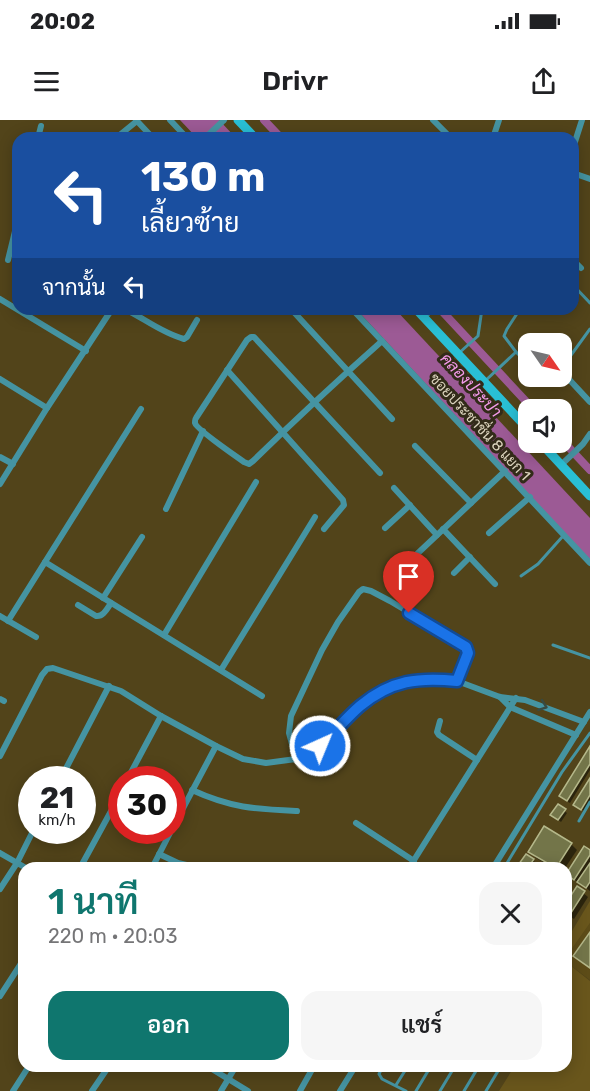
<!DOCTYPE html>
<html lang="th">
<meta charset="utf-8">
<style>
:root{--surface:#fff;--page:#f6f6f6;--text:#202124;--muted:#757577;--accent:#0f766e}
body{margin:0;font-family:Rubik,Sarabun,sans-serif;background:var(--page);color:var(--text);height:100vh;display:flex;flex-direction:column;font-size:22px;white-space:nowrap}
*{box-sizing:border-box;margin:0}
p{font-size:20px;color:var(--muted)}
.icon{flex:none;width:33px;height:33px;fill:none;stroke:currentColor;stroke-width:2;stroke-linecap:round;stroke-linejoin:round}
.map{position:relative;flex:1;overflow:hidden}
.sheet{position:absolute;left:18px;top:742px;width:554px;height:210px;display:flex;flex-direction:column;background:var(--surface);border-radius:18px;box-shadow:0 3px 15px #0003}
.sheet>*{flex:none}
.hud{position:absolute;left:12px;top:12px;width:567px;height:183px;border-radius:18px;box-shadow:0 3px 15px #0003;background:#1a4fa0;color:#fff;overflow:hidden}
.needle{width:39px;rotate:124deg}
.fabs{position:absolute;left:518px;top:213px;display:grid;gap:12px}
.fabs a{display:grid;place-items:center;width:54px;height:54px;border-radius:12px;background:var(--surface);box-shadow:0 3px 15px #0003;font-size:30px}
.speed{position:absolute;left:18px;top:646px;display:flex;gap:12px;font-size:30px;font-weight:700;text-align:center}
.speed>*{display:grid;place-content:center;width:78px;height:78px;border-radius:50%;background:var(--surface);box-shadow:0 3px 15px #0003;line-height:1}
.speed small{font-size:15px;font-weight:400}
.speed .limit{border:9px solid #d22;background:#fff;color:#111}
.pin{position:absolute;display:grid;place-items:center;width:51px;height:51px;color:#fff;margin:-62px -26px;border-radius:50% 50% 50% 0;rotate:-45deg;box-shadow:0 0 6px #0007}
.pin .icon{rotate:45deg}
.me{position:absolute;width:66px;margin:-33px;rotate:44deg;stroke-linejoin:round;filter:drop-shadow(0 0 4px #0008)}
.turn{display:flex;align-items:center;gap:21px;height:126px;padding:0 30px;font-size:27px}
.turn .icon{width:78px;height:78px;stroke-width:2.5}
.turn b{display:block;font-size:42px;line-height:51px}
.then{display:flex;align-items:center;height:57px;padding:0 30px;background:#0003;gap:12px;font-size:22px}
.round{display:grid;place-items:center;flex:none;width:63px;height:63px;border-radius:18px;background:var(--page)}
.head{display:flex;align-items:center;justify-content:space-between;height:102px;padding:0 30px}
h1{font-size:36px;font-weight:600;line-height:45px;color:var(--accent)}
.action{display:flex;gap:12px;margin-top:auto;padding:12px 30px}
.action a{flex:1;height:69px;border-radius:18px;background:var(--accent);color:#fff;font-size:24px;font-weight:600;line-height:69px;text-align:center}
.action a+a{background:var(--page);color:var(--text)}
.status{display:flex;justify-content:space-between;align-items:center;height:42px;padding:0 30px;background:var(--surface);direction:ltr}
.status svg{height:16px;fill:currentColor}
header{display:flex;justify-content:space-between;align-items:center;height:78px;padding:0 30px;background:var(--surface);font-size:27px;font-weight:600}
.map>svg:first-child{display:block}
.built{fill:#5d4c18}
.green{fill:#69561c}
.water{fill:#9c5a95}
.shadow{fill:#0007}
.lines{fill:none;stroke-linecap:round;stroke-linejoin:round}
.canal{stroke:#9c5a95;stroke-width:8}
.building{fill:#737549;stroke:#b5b88a;stroke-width:1.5}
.service{stroke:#4594a2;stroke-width:3}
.minor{stroke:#4594a2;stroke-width:6}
.secondary{stroke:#29bfd5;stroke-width:9}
.oneway{stroke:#384a42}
.route-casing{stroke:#114b97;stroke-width:15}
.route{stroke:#1a73e8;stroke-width:10}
.labels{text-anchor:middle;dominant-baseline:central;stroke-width:6;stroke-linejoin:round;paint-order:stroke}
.street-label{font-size:15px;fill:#dbd3bd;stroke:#322b19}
.water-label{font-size:16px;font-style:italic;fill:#f69bec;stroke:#322b19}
</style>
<div class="status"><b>20:02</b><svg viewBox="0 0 49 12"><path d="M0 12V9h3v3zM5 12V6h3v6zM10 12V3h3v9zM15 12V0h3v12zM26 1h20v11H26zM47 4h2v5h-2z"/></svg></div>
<header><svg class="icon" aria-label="menu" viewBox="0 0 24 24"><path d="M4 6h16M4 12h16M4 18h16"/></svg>Drivr<svg class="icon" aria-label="share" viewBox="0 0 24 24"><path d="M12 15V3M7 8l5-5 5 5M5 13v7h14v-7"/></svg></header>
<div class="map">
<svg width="590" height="971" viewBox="0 0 590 971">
<rect width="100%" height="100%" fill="#52441a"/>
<!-- built -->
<path class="built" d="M590,803V860L566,842V837Z"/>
<!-- green -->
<g class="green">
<path d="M590,781V803L566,837V821Z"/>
<path d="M566,842L590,861V971H499L514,947L566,946Z"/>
</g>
<!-- water -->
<g class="water">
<path d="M180,0H219L236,18H197Z"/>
<path d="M356,189H395L590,398V440Z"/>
</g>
<!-- shadow -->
<g class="shadow">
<path d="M590,629V650L570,683L563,679Z"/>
<path d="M590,660V682L584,691L577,687Z"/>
<path d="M558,686L567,693L561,702L555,697Z"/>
<path d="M571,724L577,730L565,748H553L536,738L530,732Z"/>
<path d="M590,732V771L567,754Z"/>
<path d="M526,736L538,744L535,748H518Z"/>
<path d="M577,768L588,777L574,799L566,794V786Z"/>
<path d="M566,801L571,806L566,814Z"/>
</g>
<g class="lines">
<!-- canal -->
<g class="canal">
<path d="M264,0L281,18"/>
<path d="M440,189L534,290"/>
<path d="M561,319L590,350"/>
</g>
</g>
<!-- building -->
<g class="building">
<path d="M590,626V644L567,681L559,676Z"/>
<path d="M590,658V675L581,690L573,685Z"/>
<path d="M558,684L566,689L558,700L550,695Z"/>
<path d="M544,706L572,723L556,748L528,732Z"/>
<path d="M584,726L590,730V735L574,760L566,754Z"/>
<path d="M526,734L534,739L528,748H516Z"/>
<path d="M590,743V762L586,768L577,762Z"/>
<path d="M577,766L585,771L569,796L566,794V783Z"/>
<path d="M590,812V848L573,836Z"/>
</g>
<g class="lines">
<!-- service -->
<g class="service">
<path d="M573,165L590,183"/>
<path d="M520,189L507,209L504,216L516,232L528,244"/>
<path d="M459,233L478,216L482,189"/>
<path d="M561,249L590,209"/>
<path d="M541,256L549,261L555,256"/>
<path d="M485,261L516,232"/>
<path d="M521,456L538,444L563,416"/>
<path d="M553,525L590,538"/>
<path d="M579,701L590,682"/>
<path d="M504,748L562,652L590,613"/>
<path d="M383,946L379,954L382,959L406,971"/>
<path d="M396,965L408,946"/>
<path d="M416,971L431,946"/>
<path d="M440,971L455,946"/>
<path d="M464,971L479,946"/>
<path d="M486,971L501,946"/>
</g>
<!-- minor -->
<g class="minor">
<path d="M136,0L153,18"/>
<path d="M170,0L187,18"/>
<path d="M433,0L451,18"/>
<path d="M38,18L41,6"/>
<path d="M116,18L137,1"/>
<path d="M205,18L224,0"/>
<path d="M493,18L499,0"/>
<path d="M573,28L582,0"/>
<path d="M573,53L590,59"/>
<path d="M8,140L18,99"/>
<path d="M573,140L581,148"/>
<path d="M0,179L86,231"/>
<path d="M125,189C145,199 162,213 184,219L187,217L197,200"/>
<path d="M291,189L392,299"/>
<path d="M352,189L590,443"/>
<path d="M424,197L432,189"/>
<path d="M227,250L343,380L344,385L324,409"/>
<path d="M565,255L590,282"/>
<path d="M0,259L47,288"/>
<path d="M415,326L471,383"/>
<path d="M0,337L13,344"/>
<path d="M561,345L583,324L590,314"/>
<path d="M380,353L254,217H251L247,220L196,298C195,299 195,301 195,303C196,309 237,337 244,342L249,344L253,341C295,300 338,260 382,221"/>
<path d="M0,364L47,288L112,189"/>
<path d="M394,368L437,415"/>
<path d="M166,389L203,311"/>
<path d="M385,408L410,385"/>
<path d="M443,409L495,464"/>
<path d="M489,413L530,377"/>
<path d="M45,442L262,576"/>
<path d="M400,450L505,351"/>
<path d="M454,453L470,437"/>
<path d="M103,478L142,417"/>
<path d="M78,485L96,496C103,497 107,489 111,483"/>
<path d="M0,496L36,517"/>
<path d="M8,501L141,289"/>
<path d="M164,515L256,362"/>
<path d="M221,550L315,397"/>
<path d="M500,577L510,587L576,615"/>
<path d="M0,579L4,581"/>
<path d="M440,601L437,612L439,615L477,640"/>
<path d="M0,636L42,555L47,549L53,548L121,571L161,596L216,626L243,639L266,643L296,639L312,632L331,616L360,586L378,573L397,564L416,560L432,559L457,561L500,577L525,580L584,602"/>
<path d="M296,639L289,613L291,596L322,530L338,502L359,472L363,469L371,471L390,481L467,527L468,533L457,561"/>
<path d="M60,660L109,566"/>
<path d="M127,660L161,596"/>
<path d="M192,670C231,688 255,689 297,691"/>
<path d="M356,703L414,741"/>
<path d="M172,709L216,626"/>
<path d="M0,733L26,748"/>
<path d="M159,734L178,743L199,748"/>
<path d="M80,748L122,671"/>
<path d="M152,748L171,711"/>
<path d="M409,748L516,578"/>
<path d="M493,748L590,592"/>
<path d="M0,769L17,743L33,711"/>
<path d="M0,876L24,839"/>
<path d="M207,946L248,971"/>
<path d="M13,971L29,946"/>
<path d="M92,971L109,946"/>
<path d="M221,971L236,946"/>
<path d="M300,971L314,946"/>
<path d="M340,971L353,950"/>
</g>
<!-- secondary -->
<g class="secondary">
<path d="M238,0L255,18"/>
<path d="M416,189L528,309"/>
<path d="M540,322L590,376"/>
</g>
</g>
<!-- one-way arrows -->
<defs><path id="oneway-chevron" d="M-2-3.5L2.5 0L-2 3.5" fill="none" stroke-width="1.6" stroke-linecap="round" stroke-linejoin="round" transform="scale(1.5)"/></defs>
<use class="oneway" href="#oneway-chevron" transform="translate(543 586) rotate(20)"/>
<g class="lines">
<!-- route casing -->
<g class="route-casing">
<path id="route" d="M320,626C334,613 346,598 360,586C391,560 419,557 457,561L468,533L466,527L409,493"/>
</g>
<!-- route -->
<use href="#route" class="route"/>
</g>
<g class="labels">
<!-- street labels -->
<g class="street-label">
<text transform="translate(480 307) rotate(47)">ซอยประชาชื่น 8 แยก 1</text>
</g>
<!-- water labels -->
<g class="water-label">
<text transform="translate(471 265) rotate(47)">คลองประปา</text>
</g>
</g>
</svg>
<div class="fabs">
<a><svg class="needle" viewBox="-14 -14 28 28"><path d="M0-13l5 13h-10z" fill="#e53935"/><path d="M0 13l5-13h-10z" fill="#757577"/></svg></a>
<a><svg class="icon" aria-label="sound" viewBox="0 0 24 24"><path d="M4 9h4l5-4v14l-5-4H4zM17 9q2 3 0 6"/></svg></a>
</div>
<div class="speed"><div>21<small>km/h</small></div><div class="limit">30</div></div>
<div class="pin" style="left:409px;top:493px;background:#d93025"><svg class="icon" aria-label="arrive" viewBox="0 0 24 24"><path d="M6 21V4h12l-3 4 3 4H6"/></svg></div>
<svg class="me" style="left:320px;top:626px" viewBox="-20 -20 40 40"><circle r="17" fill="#1a73e8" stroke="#fff" stroke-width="3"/><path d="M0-11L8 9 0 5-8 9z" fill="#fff"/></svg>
<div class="hud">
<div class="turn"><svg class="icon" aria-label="left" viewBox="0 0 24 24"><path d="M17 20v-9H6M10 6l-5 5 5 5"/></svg><div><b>130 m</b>เลี้ยวซ้าย</div></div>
<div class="then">จากนั้น<svg class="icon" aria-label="left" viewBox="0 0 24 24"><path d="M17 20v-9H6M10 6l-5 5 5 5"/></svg></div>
</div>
<section class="sheet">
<div class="head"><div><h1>1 นาที</h1><p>220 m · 20:03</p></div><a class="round"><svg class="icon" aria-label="close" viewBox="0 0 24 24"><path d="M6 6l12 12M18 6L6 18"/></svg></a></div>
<div class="action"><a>ออก</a><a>แชร์</a></div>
</section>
</div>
